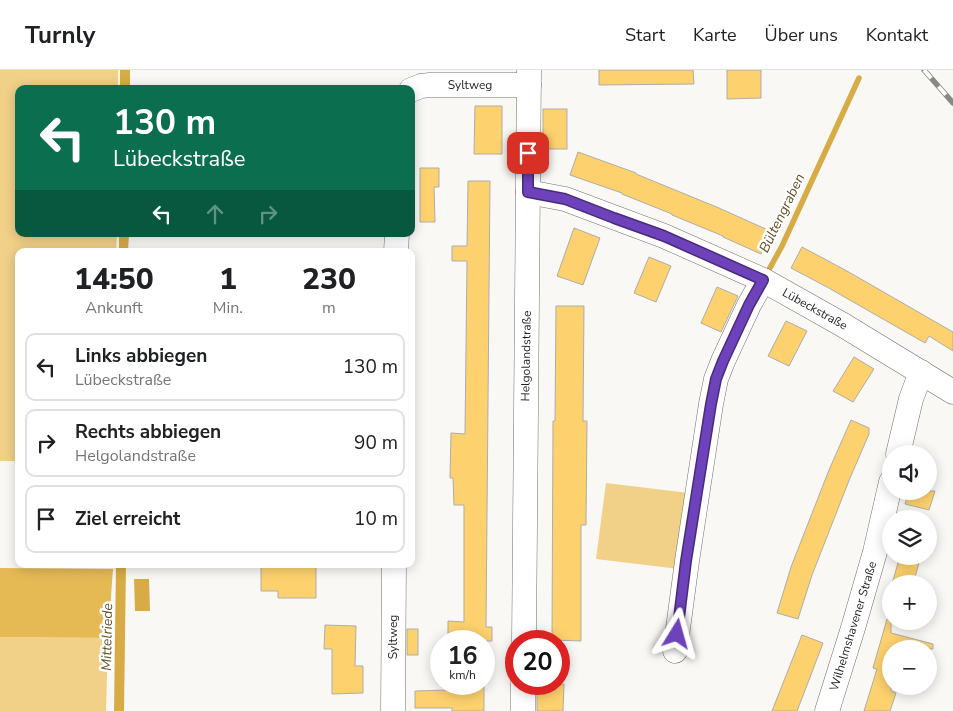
<!DOCTYPE html>
<html lang="de">
<meta charset="utf-8">
<style>
:root{--surface:#fff;--page:#f6f6f6;--text:#202124;--muted:#757577;--line:#e0e0e0}
body{margin:0;font-family:"Nunito Sans",sans-serif;background:var(--page);color:var(--text);height:100vh;display:flex;flex-direction:column;font-size:19px;white-space:nowrap}
*{box-sizing:border-box;margin:0}
p{font-size:16px;color:var(--muted)}
.icon{flex:none;width:28px;height:28px;fill:none;stroke:currentColor;stroke-width:2;stroke-linecap:round;stroke-linejoin:round}
.map{position:relative;flex:1;overflow:hidden}
.drawer{position:absolute;left:15px;top:178px;width:400px;height:320px;display:flex;flex-direction:column;background:var(--surface);border-radius:10px;box-shadow:0 2px 12px #0003}
.drawer>*{flex:none}
.top-card{position:absolute;left:15px;top:15px;width:400px;height:152px;border-radius:10px;box-shadow:0 2px 12px #0003;background:#0b6e4f;color:#fff;overflow:hidden}
.fabs{position:absolute;left:882px;top:375px;display:grid;gap:10px}
.fabs a{display:grid;place-items:center;width:55px;height:55px;border-radius:50%;background:var(--surface);box-shadow:0 2px 12px #0003;font-size:25px}
.speed{position:absolute;left:430px;top:560px;display:flex;gap:10px;font-size:25px;font-weight:700;text-align:center}
.speed>*{display:grid;place-content:center;width:65px;height:65px;border-radius:50%;background:var(--surface);box-shadow:0 2px 12px #0003;line-height:1}
.speed small{font-size:12px;font-weight:400}
.speed .limit{border:8px solid #d22;background:#fff;color:#111}
.pin{position:absolute;display:grid;place-items:center;width:42px;height:42px;color:#fff;margin:-21px;border-radius:10px;box-shadow:0 2px 8px #0006}
.me{position:absolute;width:55px;margin:-28px;rotate:8deg;stroke-linejoin:round;filter:drop-shadow(0 0 4px #0008)}
.turn{display:flex;align-items:center;gap:18px;height:105px;padding:0 15px;font-size:22px}
.turn .icon{width:65px;height:65px;stroke-width:2.5}
.turn b{display:block;font-size:35px;line-height:42px}
.lanes{display:flex;align-items:center;height:48px;padding:0 15px;background:#0003;justify-content:center;gap:25px;direction:ltr}
.lanes .off{opacity:.35}
.eta{display:flex;justify-content:space-evenly;align-items:center;height:85px;text-align:center}
.eta b{font-size:30px;font-weight:800;line-height:35px}
ul{padding:0;list-style:none}
li{display:flex;align-items:center;gap:15px;height:68px;margin:0 10px 8px;padding:0 5px;border:2px solid var(--line);border-radius:10px}
li div{flex:1}
li b{display:block;font-size:19px}
li em{font-style:normal}
header{display:flex;align-items:center;gap:30px;box-sizing:border-box;height:70px;padding:0 25px;background:var(--surface);border-bottom:1px solid var(--line)}
header strong{font-size:24px}
nav{display:flex;gap:28px;margin-inline-start:auto;font-size:18px}
.map>svg:first-child{display:block}
.green{fill:#f1d088}
.forest{fill:#e5ba55}
.water{fill:#d7ac46}
.lines{fill:none;stroke-linecap:round;stroke-linejoin:round}
.stream{stroke:#d7ac46;stroke-width:5.5}
.building{fill:#fdd16e;stroke:#aeadaa}
.minor-casing{stroke:#72716e;stroke-width:25}
.minor{stroke:#fff;stroke-width:24}
.rail-casing{stroke:#898886;stroke-width:5.5}
.rail{stroke:#fff;stroke-width:4;stroke-dasharray:11;stroke-linecap:butt}
.route-casing{stroke:#482b79;stroke-width:12}
.route{stroke:#6e42ba;stroke-width:9}
.labels{text-anchor:middle;dominant-baseline:central;stroke-width:5;stroke-linejoin:round;paint-order:stroke}
.street-label{font-size:12px;fill:#1e1e1d;stroke:#fff}
.water-label{font-size:14px;font-style:italic;fill:#624f26;stroke:#fff}
</style>
<header>
<strong>Turnly</strong>
<nav><a>Start</a><a>Karte</a><a>Über uns</a><a>Kontakt</a></nav>
</header>
<div class="map">
<svg width="953" height="641" viewBox="0 0 953 641">
<rect width="100%" height="100%" fill="#faf8f5"/>
<!-- green -->
<g class="green">
<path d="M0,0H118V19H19V164H117L116,181H19V391H0Z"/>
<path d="M606,413L689,423L679,499L596,489Z"/>
<path d="M0,567L108,568L106,641H0Z"/>
</g>
<!-- forest -->
<path class="forest" d="M0,498L113,499L108,568L0,567Z"/>
<!-- water -->
<g class="water">
<rect x="120" y="0" width="10" height="19"/>
<path d="M119,164H129L128,181H119Z"/>
<path d="M116,494H126L124,641H114Z"/>
<path d="M134,509H149L150,541H135Z"/>
</g>
<g class="lines">
<!-- stream -->
<path class="stream" d="M766,205L782,176L859,8"/>
</g>
<!-- building -->
<g class="building">
<path d="M599,0H693L694,14L599,15Z"/>
<path d="M727,0H761V28L727,29Z"/>
<path d="M475,36H502V84H474Z"/>
<rect x="543" y="39" width="24" height="40"/>
<path d="M578,82L636,103V104L719,138L770,161L761,184L723,167V166L672,145V144L622,124V123L570,105Z"/>
<path d="M420,98H439V117H434L435,152H420Z"/>
<path d="M468,111H490L486,557H492V571H448V551L464,552V435H454L453,408H450L451,363L465,364L467,191H452V176H467Z"/>
<path d="M574,158L600,168L583,215L557,206Z"/>
<path d="M802,177L847,201L953,262V281L929,266L925,273L827,217L791,198Z"/>
<path d="M649,187L671,196L656,232L634,223Z"/>
<path d="M717,217L738,226L721,262L701,253Z"/>
<path d="M556,236H584L583,351H587L586,455H581V571L552,570L553,351H555Z"/>
<path d="M786,251L807,261L789,296L768,286Z"/>
<path d="M854,287L874,299L853,332L833,321Z"/>
<path d="M851,350L869,358V364L850,408L812,505L798,549L777,543L791,497L829,400Z"/>
<path d="M909,421H935L929,440L905,434Z"/>
<path d="M900,486H921L913,514H892Z"/>
<path d="M261,494H316V528H278V521H261Z"/>
<path d="M887,549L891,550V563L933,574V579H891V621L896,623L890,641H864L877,599L873,598Z"/>
<path d="M325,555L356,556L355,596H363V623L332,624V579H324Z"/>
<rect x="407" y="559" width="11" height="26"/>
<path d="M802,565L823,573L809,610L797,641H772Z"/>
<path d="M448,614H484V641H452V638H415V621L448,620Z"/>
<path d="M537,614H564L563,641H537Z"/>
</g>
<g class="lines">
<!-- minor casing -->
<g class="minor-casing">
<g id="minor">
<path d="M411,20L421,16L430,15H529"/>
<path d="M528,122L565,129L664,166L763,210L843,255L953,322"/>
<path d="M396,181L397,164"/>
<path d="M898,384L911,329L921,302"/>
<path d="M524,571L529,0"/>
<path d="M675,581L687,491L711,334L716,309L723,291L749,235L763,210"/>
<path d="M393,641L394,494"/>
<path d="M523,641V614"/>
<path d="M827,641L853,558L875,482L891,412"/>
</g>
</g>
<!-- minor -->
<use href="#minor" class="minor"/>
<!-- rail casing -->
<g class="rail-casing">
<path id="rail" d="M924,0L953,33"/>
</g>
<!-- rail -->
<use href="#rail" class="rail"/>
</g>
<g class="lines">
<!-- route casing -->
<g class="route-casing">
<path id="route" d="M528,83V122L565,129L614,148L664,166L763,210L749,235L723,291L716,309L711,334L686,491L677,564"/>
</g>
<!-- route -->
<use href="#route" class="route"/>
</g>
<g class="labels">
<!-- street labels -->
<g class="street-label">
<text x="470" y="15">Syltweg</text>
<text transform="translate(815 239) rotate(29)">Lübeckstraße</text>
<text transform="translate(526 286) rotate(-89)">Helgolandstraße</text>
<text transform="translate(853 556) rotate(-73)">Wilhelmshavener Straße</text>
<text transform="translate(393 567) rotate(-90)">Syltweg</text>
</g>
<!-- water labels -->
<g class="water-label">
<text transform="translate(782 143) rotate(-64)">Bültengraben</text>
<text transform="translate(107 567) rotate(-89)">Mittelriede</text>
</g>
</g>
</svg>
<div class="fabs">
<a><svg class="icon" aria-label="sound" viewBox="0 0 24 24"><path d="M4 9h4l5-4v14l-5-4H4zM17 9q2 3 0 6"/></svg></a>
<a><svg class="icon" aria-label="layers" viewBox="0 0 24 24"><path d="M12 4l9 5-9 5-9-5zM3 14l9 5 9-5"/></svg></a>
<a>+</a>
<a>−</a>
</div>
<div class="speed"><div>16<small>km/h</small></div><div class="limit">20</div></div>
<div class="pin" style="left:528px;top:83px;background:#d93025"><svg class="icon" aria-label="arrive" viewBox="0 0 24 24"><path d="M6 21V4h12l-3 4 3 4H6"/></svg></div>
<svg class="me" style="left:677px;top:564px" viewBox="-20 -20 40 40"><path d="M0-17L14 15 0 8-14 15z" fill="#6e42ba" stroke="#fff" stroke-width="4"/></svg>
<div class="top-card">
<div class="turn"><svg class="icon" aria-label="left" viewBox="0 0 24 24"><path d="M17 20v-9H6M10 6l-5 5 5 5"/></svg><div><b>130 m</b>Lübeckstraße</div></div>
<div class="lanes"><svg class="icon" aria-label="left" viewBox="0 0 24 24"><path d="M17 20v-9H6M10 6l-5 5 5 5"/></svg><svg class="icon off" aria-label="ahead" viewBox="0 0 24 24"><path d="M12 20V5M6 11l6-6 6 6"/></svg><svg class="icon off" aria-label="right" viewBox="0 0 24 24"><path d="M7 20v-9h11M14 6l5 5-5 5"/></svg></div>
</div>
<section class="drawer">
<div class="eta">
<div><b>14:50</b><p>Ankunft</p></div>
<div><b>1</b><p>Min.</p></div>
<div><b>230</b><p>m</p></div>
</div>
<ul>
<li><svg class="icon" aria-label="left" viewBox="0 0 24 24"><path d="M17 20v-9H6M10 6l-5 5 5 5"/></svg><div><b>Links abbiegen</b><p>Lübeckstraße</p></div><em>130 m</em></li>
<li><svg class="icon" aria-label="right" viewBox="0 0 24 24"><path d="M7 20v-9h11M14 6l5 5-5 5"/></svg><div><b>Rechts abbiegen</b><p>Helgolandstraße</p></div><em>90 m</em></li>
<li><svg class="icon" aria-label="arrive" viewBox="0 0 24 24"><path d="M6 21V4h12l-3 4 3 4H6"/></svg><div><b>Ziel erreicht</b></div><em>10 m</em></li>
</ul>
</section>
</div>
